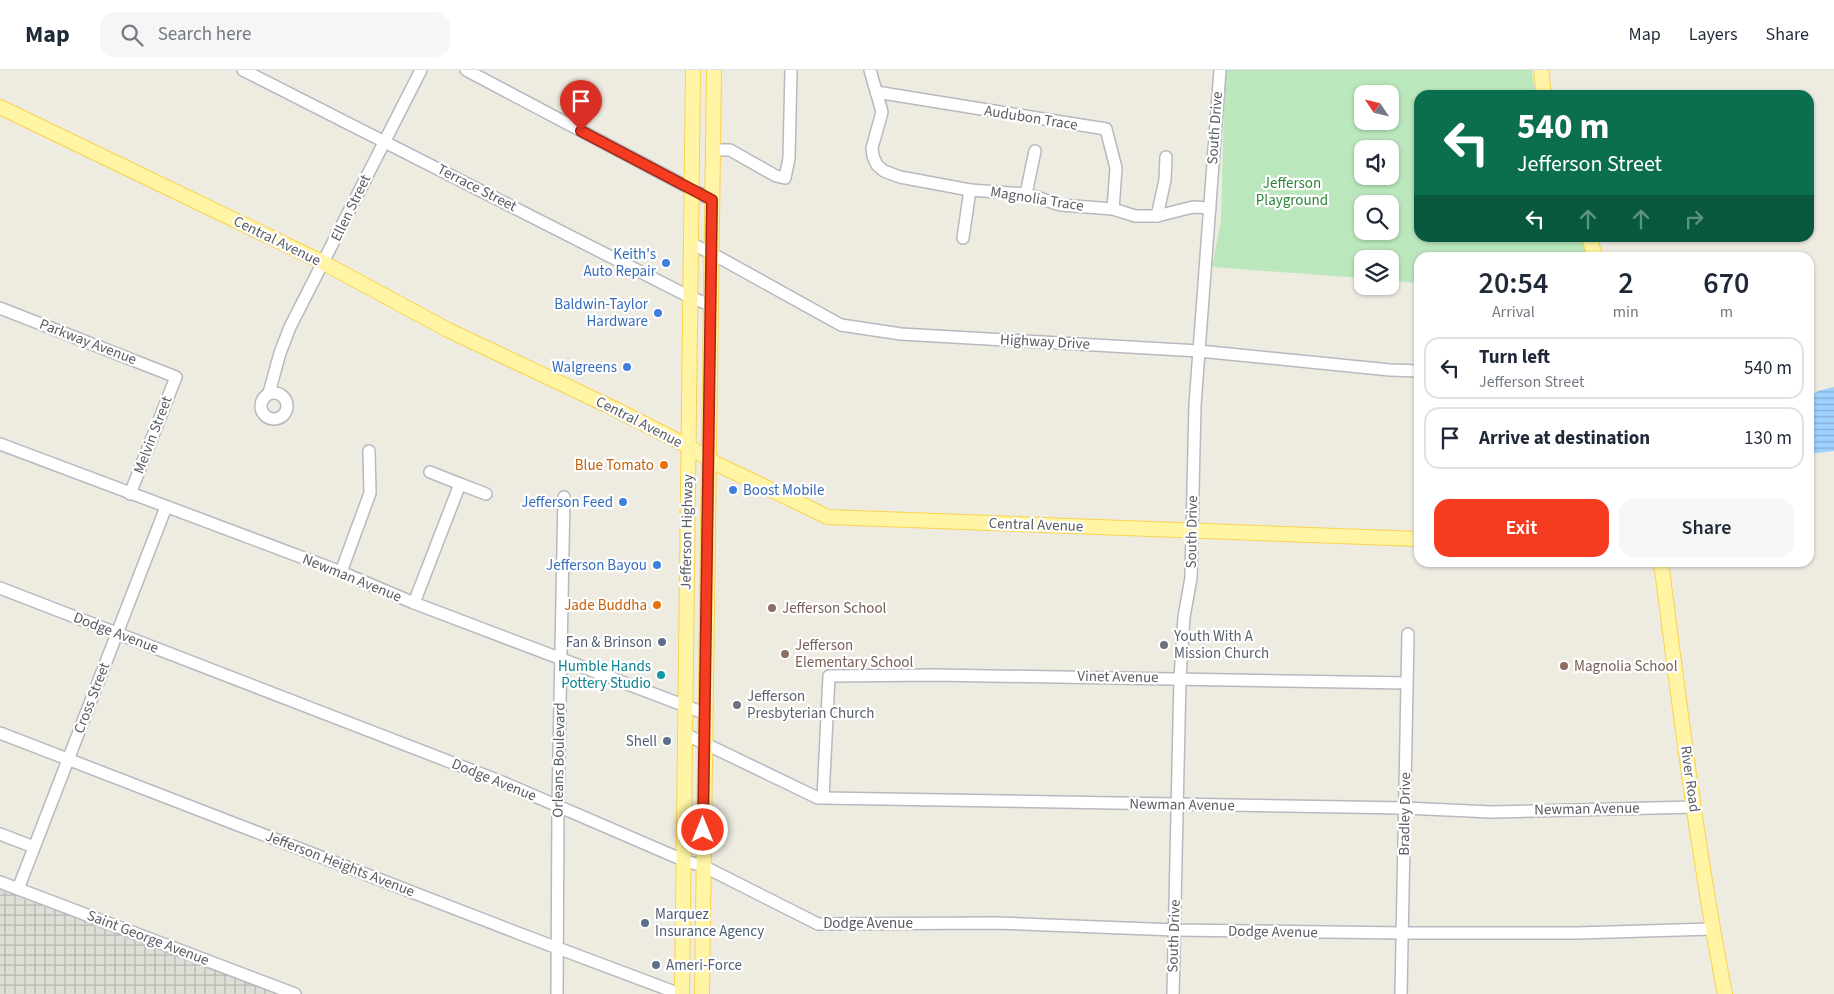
<!DOCTYPE html>
<style>
:root{--surface:#fff;--page:#f6f6f7;--text:#1f2937;--muted:#747a83;--line:#e0e1e3;--accent:#f53b20}
body{margin:0;font-family:"Source Sans 3",sans-serif;background:var(--page);color:var(--text);height:100vh;display:flex;flex-direction:column;font-size:19px;white-space:nowrap}
*{box-sizing:border-box;margin:0}
p{font-size:16px;color:var(--muted)}
.icon{flex:none;width:28px;height:28px;fill:none;stroke:currentColor;stroke-width:2;stroke-linecap:round;stroke-linejoin:round}
.map{position:relative;flex:1;overflow:hidden}
.drawer{position:absolute;left:1414px;top:182px;width:400px;height:315px;display:flex;flex-direction:column;background:var(--surface);border-radius:15px;box-shadow:0 1px 4px #0004}
.drawer>*{flex:none}
.banner{position:absolute;left:1414px;top:20px;width:400px;height:152px;border-radius:15px;box-shadow:0 1px 4px #0004;background:#0b6e4f;color:#fff;overflow:hidden}
.needle{width:32px;rotate:305deg}
.fabs{position:absolute;left:1354px;top:15px;display:grid;gap:10px}
.fabs a{display:grid;place-items:center;width:45px;height:45px;border-radius:10px;background:var(--surface);box-shadow:0 1px 4px #0004;font-size:25px}
.pin{position:absolute;display:grid;place-items:center;width:42px;height:42px;color:#fff;margin:-51px -21px;border-radius:50% 50% 50% 0;rotate:-45deg;box-shadow:0 0 5px #0007}
.pin .icon{rotate:45deg}
.me{position:absolute;width:55px;margin:-28px;rotate:0deg;stroke-linejoin:round;filter:drop-shadow(0 0 4px #0008)}
.turn{display:flex;align-items:center;gap:18px;height:105px;padding:0 20px;font-size:22px}
.turn .icon{width:65px;height:65px;stroke-width:2.5}
.turn b{display:block;font-size:35px;line-height:42px}
.lanes{display:flex;align-items:center;height:48px;padding:0 20px;background:#0003;justify-content:center;gap:25px;direction:ltr}
.lanes .off{opacity:.35}
.eta{display:flex;justify-content:space-evenly;align-items:center;height:85px;text-align:center}
.eta b{font-size:30px;font-weight:600;line-height:35px}
.button{display:flex;gap:10px;margin-top:auto;padding:10px 20px}
.button a{flex:1;height:58px;border-radius:15px;background:var(--accent);color:#fff;font-size:20px;font-weight:600;line-height:58px;text-align:center}
.button a+a{background:var(--page);color:var(--text)}
ul{padding:0;list-style:none}
li{display:flex;align-items:center;gap:15px;height:62px;margin:0 10px 8px;padding:0 10px;border:2px solid var(--line);border-radius:15px}
li div{flex:1}
li b{display:block;font-size:19px}
li em{font-style:normal}
header{display:flex;align-items:center;gap:30px;box-sizing:border-box;height:70px;padding:0 25px;background:var(--surface);border-bottom:1px solid var(--line)}
header strong{font-size:24px}
nav{display:flex;gap:28px;margin-inline-start:auto;font-size:18px}
.search{width:350px;height:45px;background:var(--page);display:flex;align-items:center;gap:12px;box-sizing:border-box;padding:0 18px;border-radius:15px;color:var(--muted);font-size:19px}
.map>svg:first-child{display:block}
.industrial{fill:url(#industrial-grid)}
.park{fill:#bbe7bd;fill-rule:evenodd}
.water{fill:url(#water-rules)}
.lines{fill:none;stroke-linecap:round;stroke-linejoin:round}
.minor-casing{stroke:#b6b9bf;stroke-width:14}
.major-casing{stroke:#fbd34d;stroke-width:16}
.minor{stroke:#fff;stroke-width:11}
.major{stroke:#fff5a4;stroke-width:14}
.route-casing{stroke:#9f2615;stroke-width:12}
.route{stroke:#f53b20;stroke-width:9}
.shop-dot{fill:#3f7fe0;stroke:#fff;stroke-width:2}
.food-dot{fill:#e8710a;stroke:#fff;stroke-width:2}
.education-dot{fill:#8d6e63;stroke:#fff;stroke-width:2}
.service-dot{fill:#5c6f8a;stroke:#fff;stroke-width:2}
.worship-dot{fill:#6b7280;stroke:#fff;stroke-width:2}
.culture-dot{fill:#0f9aa8;stroke:#fff;stroke-width:2}
.labels{text-anchor:middle;dominant-baseline:central;stroke-width:4.5;stroke-linejoin:round;paint-order:stroke}
.street-label{font-size:15px;fill:#595d63;stroke:#fff}
.park-label{font-size:15px;fill:#2e8537;stroke:#fff}
.shop-label{font-size:15px;fill:#366cbe;stroke:#fff;text-anchor:end}
.food-label{font-size:15px;fill:#c56008;stroke:#fff;text-anchor:end}
.education-label{font-size:15px;fill:#785e54;stroke:#fff;text-anchor:start}
.worship-label{font-size:15px;fill:#5b616d;stroke:#fff;text-anchor:start}
.service-label{font-size:15px;fill:#4e5e75;stroke:#fff;text-anchor:end}
.culture-label{font-size:15px;fill:#0d838f;stroke:#fff;text-anchor:end}
</style>
<header>
<strong>Map</strong>
<div class="search"><svg class="icon" aria-label="search" viewBox="0 0 24 24"><circle cx="10" cy="10" r="6"/><path d="M15 15l6 6"/></svg>Search here</div>
<nav><a>Map</a><a>Layers</a><a>Share</a></nav>
</header>
<div class="map">
<svg width="1834" height="924" viewBox="0 0 1834 924">
<defs>
<pattern id="industrial-grid" width="8" height="8" patternUnits="userSpaceOnUse" patternTransform="scale(1.25)"><rect width="8" height="8" fill="#deddd6"/><path d="M0 4h8M4 0v8" fill="none" stroke="#b7b6b1"/></pattern>
<pattern id="water-rules" width="6" height="5" patternUnits="userSpaceOnUse" patternTransform="scale(1.25)"><rect width="6" height="5" fill="#9fd1ff"/><path d="M0 2.5h6" fill="none" stroke="#85add2"/></pattern>
</defs>
<rect width="100%" height="100%" fill="#eeebe1"/>
<!-- industrial -->
<path class="industrial" d="M0,815L282,924H0Z"/>
<!-- park -->
<path class="park" d="M1225,0H1532L1535,25H1419V168H1582L1590,187L1419,188V213L1390,211V189H1362V208L1212,197L1221,151ZM1362,24H1390V51H1362ZM1362,79H1390V106H1362ZM1362,134H1390V161H1362Z"/>
<!-- water -->
<path class="water" d="M1834,317V381L1809,384V327L1818,321Z"/>
<g class="lines">
<!-- minor casing -->
<g class="minor-casing">
<g id="minor">
<path d="M243,0L690,227L710,235"/>
<path d="M466,0L712,130"/>
<path d="M870,0L882,42L872,78L873,86L877,95L884,101L900,107L970,120"/>
<path d="M876,22L1106,59L1116,98L1113,139"/>
<path d="M713,80H730L776,106L785,108L789,88L791,0"/>
<path d="M1026,124L1035,81"/>
<path d="M1157,146L1165,110L1166,87"/>
<path d="M963,168L970,120L1026,124L1061,135L1113,139L1135,146H1157L1193,137L1210,138"/>
<path d="M692,174L711,183L841,255L901,264L1199,281L1390,300L1419,301"/>
<path d="M0,238L176,307L130,424"/>
<circle cx="274" cy="336" r="13"/>
<path d="M269,323L280,283L290,257L421,0"/>
<path d="M0,374L341,502L414,533L704,643"/>
<path d="M460,414L486,424"/>
<path d="M341,502L370,423L369,381"/>
<path d="M0,518L502,712L683,790L703,796L818,854L996,853L1175,860L1403,863H1577L1712,859"/>
<path d="M414,533L460,414L430,402"/>
<path d="M0,663L523,865L680,924"/>
<path d="M685,664L818,728H823L1405,738L1491,742L1694,737"/>
<path d="M823,728L829,606L935,605L1407,613"/>
<path d="M0,764L34,777"/>
<path d="M0,812L295,924"/>
<path d="M18,819L166,437"/>
<path d="M557,924L558,736L564,427"/>
<path d="M1173,924L1180,608L1184,547L1191,508L1195,335L1220,0"/>
<path d="M1401,924L1408,564"/>
</g>
</g>
<!-- major casing -->
<g class="major-casing">
<g id="major">
<path d="M1541,0L1544,25"/>
<path d="M0,37L324,193L448,260L613,338L688,376L717,394L828,447L1419,469"/>
<path d="M1589,168L1596,188"/>
<path d="M1661,492C1680,637 1697,781 1725,924"/>
<path d="M682,924L693,0"/>
<path d="M702,924L714,0"/>
</g>
</g>
<!-- minor -->
<use href="#minor" class="minor"/>
<!-- major -->
<use href="#major" class="major"/>
</g>
<g class="lines">
<!-- route casing -->
<g class="route-casing">
<path id="route" d="M581,61L712,130L703,760"/>
</g>
<!-- route -->
<use href="#route" class="route"/>
</g>
<!-- markers -->
<g class="shop-dot">
<circle cx="666" cy="193" r="5"/>
<circle cx="658" cy="243" r="5"/>
<circle cx="627" cy="297" r="5"/>
<circle cx="733" cy="420" r="5"/>
<circle cx="623" cy="432" r="5"/>
<circle cx="657" cy="495" r="5"/>
</g>
<g class="food-dot">
<circle cx="664" cy="395" r="5"/>
<circle cx="657" cy="535" r="5"/>
</g>
<g class="education-dot">
<circle cx="772" cy="538" r="5"/>
<circle cx="785" cy="584" r="5"/>
<circle cx="1564" cy="596" r="5"/>
</g>
<g class="service-dot">
<circle cx="662" cy="572" r="5"/>
<circle cx="667" cy="671" r="5"/>
<circle cx="645" cy="853" r="5"/>
<circle cx="656" cy="895" r="5"/>
</g>
<g class="worship-dot">
<circle cx="1164" cy="575" r="5"/>
<circle cx="737" cy="635" r="5"/>
</g>
<circle class="culture-dot" cx="661" cy="605" r="5"/>
<g class="labels">
<!-- street labels -->
<g class="street-label">
<text transform="translate(1031 48) rotate(9)">Audubon Trace</text>
<text transform="translate(1215 58) rotate(-86)">South Drive</text>
<text transform="translate(477 118) rotate(27)">Terrace Street</text>
<text transform="translate(1037 129) rotate(9)">Magnolia Trace</text>
<text transform="translate(351 138) rotate(-64)">Ellen Street</text>
<text transform="translate(277 171) rotate(26)">Central Avenue</text>
<text transform="translate(88 272) rotate(21)">Parkway Avenue</text>
<text transform="translate(1045 272) rotate(3)">Highway Drive</text>
<text transform="translate(639 352) rotate(27)">Central Avenue</text>
<text transform="translate(153 365) rotate(-69)">Melvin Street</text>
<text transform="translate(1036 455) rotate(2)">Central Avenue</text>
<text transform="translate(687 462) rotate(-89)">Jefferson Highway</text>
<text transform="translate(1192 462) rotate(-89)">South Drive</text>
<text transform="translate(352 508) rotate(22)">Newman Avenue</text>
<text transform="translate(116 563) rotate(21)">Dodge Avenue</text>
<text transform="translate(1118 607) rotate(1)">Vinet Avenue</text>
<text transform="translate(92 628) rotate(-69)">Cross Street</text>
<text transform="translate(559 690) rotate(-89)">Orleans Boulevard</text>
<text transform="translate(1690 709) rotate(82)">River Road</text>
<text transform="translate(494 710) rotate(22)">Dodge Avenue</text>
<text transform="translate(1182 735) rotate(1)">Newman Avenue</text>
<text transform="translate(1587 739) rotate(-1)">Newman Avenue</text>
<text transform="translate(1405 744) rotate(-89)">Bradley Drive</text>
<text transform="translate(340 794) rotate(21)">Jefferson Heights Avenue</text>
<text x="868" y="853">Dodge Avenue</text>
<text transform="translate(1273 862) rotate(1)">Dodge Avenue</text>
<text transform="translate(1174 866) rotate(-88)">South Drive</text>
<text transform="translate(148 868) rotate(21)">Saint George Avenue</text>
</g>
<!-- park labels -->
<g class="park-label">
<text x="1292" y="113">Jefferson<tspan x="1292" dy="17">Playground</tspan></text>
</g>
<!-- shop labels -->
<g class="shop-label">
<text x="656" y="184">Keith's<tspan x="656" dy="17">Auto Repair</tspan></text>
<text x="648" y="234">Baldwin-Taylor<tspan x="648" dy="17">Hardware</tspan></text>
<text x="617" y="297">Walgreens</text>
<text x="743" y="420" text-anchor="start">Boost Mobile</text>
<text x="613" y="432">Jefferson Feed</text>
<text x="647" y="495">Jefferson Bayou</text>
</g>
<!-- food labels -->
<g class="food-label">
<text x="654" y="395">Blue Tomato</text>
<text x="647" y="535">Jade Buddha</text>
</g>
<!-- education labels -->
<g class="education-label">
<text x="782" y="538">Jefferson School</text>
<text x="795" y="575">Jefferson<tspan x="795" dy="17">Elementary School</tspan></text>
<text x="1574" y="596">Magnolia School</text>
</g>
<!-- worship labels -->
<g class="worship-label">
<text x="1174" y="566">Youth With A<tspan x="1174" dy="17">Mission Church</tspan></text>
<text x="747" y="626">Jefferson<tspan x="747" dy="17">Presbyterian Church</tspan></text>
</g>
<!-- service labels -->
<g class="service-label">
<text x="652" y="572">Fan &amp; Brinson</text>
<text x="657" y="671">Shell</text>
<text x="655" y="844" text-anchor="start">Marquez<tspan x="655" dy="17">Insurance Agency</tspan></text>
<text x="666" y="895" text-anchor="start">Ameri-Force</text>
</g>
<!-- culture labels -->
<g class="culture-label">
<text x="651" y="596">Humble Hands<tspan x="651" dy="17">Pottery Studio</tspan></text>
</g>
</g>
</svg>
<div class="fabs">
<a><svg class="needle" viewBox="-14 -14 28 28"><path d="M0-13l5 13h-10z" fill="#e53935"/><path d="M0 13l5-13h-10z" fill="#747a83"/></svg></a>
<a><svg class="icon" aria-label="sound" viewBox="0 0 24 24"><path d="M4 9h4l5-4v14l-5-4H4zM17 9q2 3 0 6"/></svg></a>
<a><svg class="icon" aria-label="search" viewBox="0 0 24 24"><circle cx="10" cy="10" r="6"/><path d="M15 15l6 6"/></svg></a>
<a><svg class="icon" aria-label="layers" viewBox="0 0 24 24"><path d="M12 4l9 5-9 5-9-5zM3 14l9 5 9-5"/></svg></a>
</div>
<div class="pin" style="left:581px;top:61px;background:#d93025"><svg class="icon" aria-label="arrive" viewBox="0 0 24 24"><path d="M6 21V4h12l-3 4 3 4H6"/></svg></div>
<svg class="me" style="left:703px;top:760px" viewBox="-20 -20 40 40"><circle r="17" fill="#f53b20" stroke="#fff" stroke-width="3"/><path d="M0-11L8 9 0 5-8 9z" fill="#fff"/></svg>
<div class="banner">
<div class="turn"><svg class="icon" aria-label="left" viewBox="0 0 24 24"><path d="M17 20v-9H6M10 6l-5 5 5 5"/></svg><div><b>540 m</b>Jefferson Street</div></div>
<div class="lanes"><svg class="icon" aria-label="left" viewBox="0 0 24 24"><path d="M17 20v-9H6M10 6l-5 5 5 5"/></svg><svg class="icon off" aria-label="ahead" viewBox="0 0 24 24"><path d="M12 20V5M6 11l6-6 6 6"/></svg><svg class="icon off" aria-label="ahead" viewBox="0 0 24 24"><path d="M12 20V5M6 11l6-6 6 6"/></svg><svg class="icon off" aria-label="right" viewBox="0 0 24 24"><path d="M7 20v-9h11M14 6l5 5-5 5"/></svg></div>
</div>
<section class="drawer">
<div class="eta">
<div><b>20:54</b><p>Arrival</p></div>
<div><b>2</b><p>min</p></div>
<div><b>670</b><p>m</p></div>
</div>
<ul>
<li><svg class="icon" aria-label="left" viewBox="0 0 24 24"><path d="M17 20v-9H6M10 6l-5 5 5 5"/></svg><div><b>Turn left</b><p>Jefferson Street</p></div><em>540 m</em></li>
<li><svg class="icon" aria-label="arrive" viewBox="0 0 24 24"><path d="M6 21V4h12l-3 4 3 4H6"/></svg><div><b>Arrive at destination</b></div><em>130 m</em></li>
</ul>
<div class="button"><a>Exit</a><a>Share</a></div>
</section>
</div>
